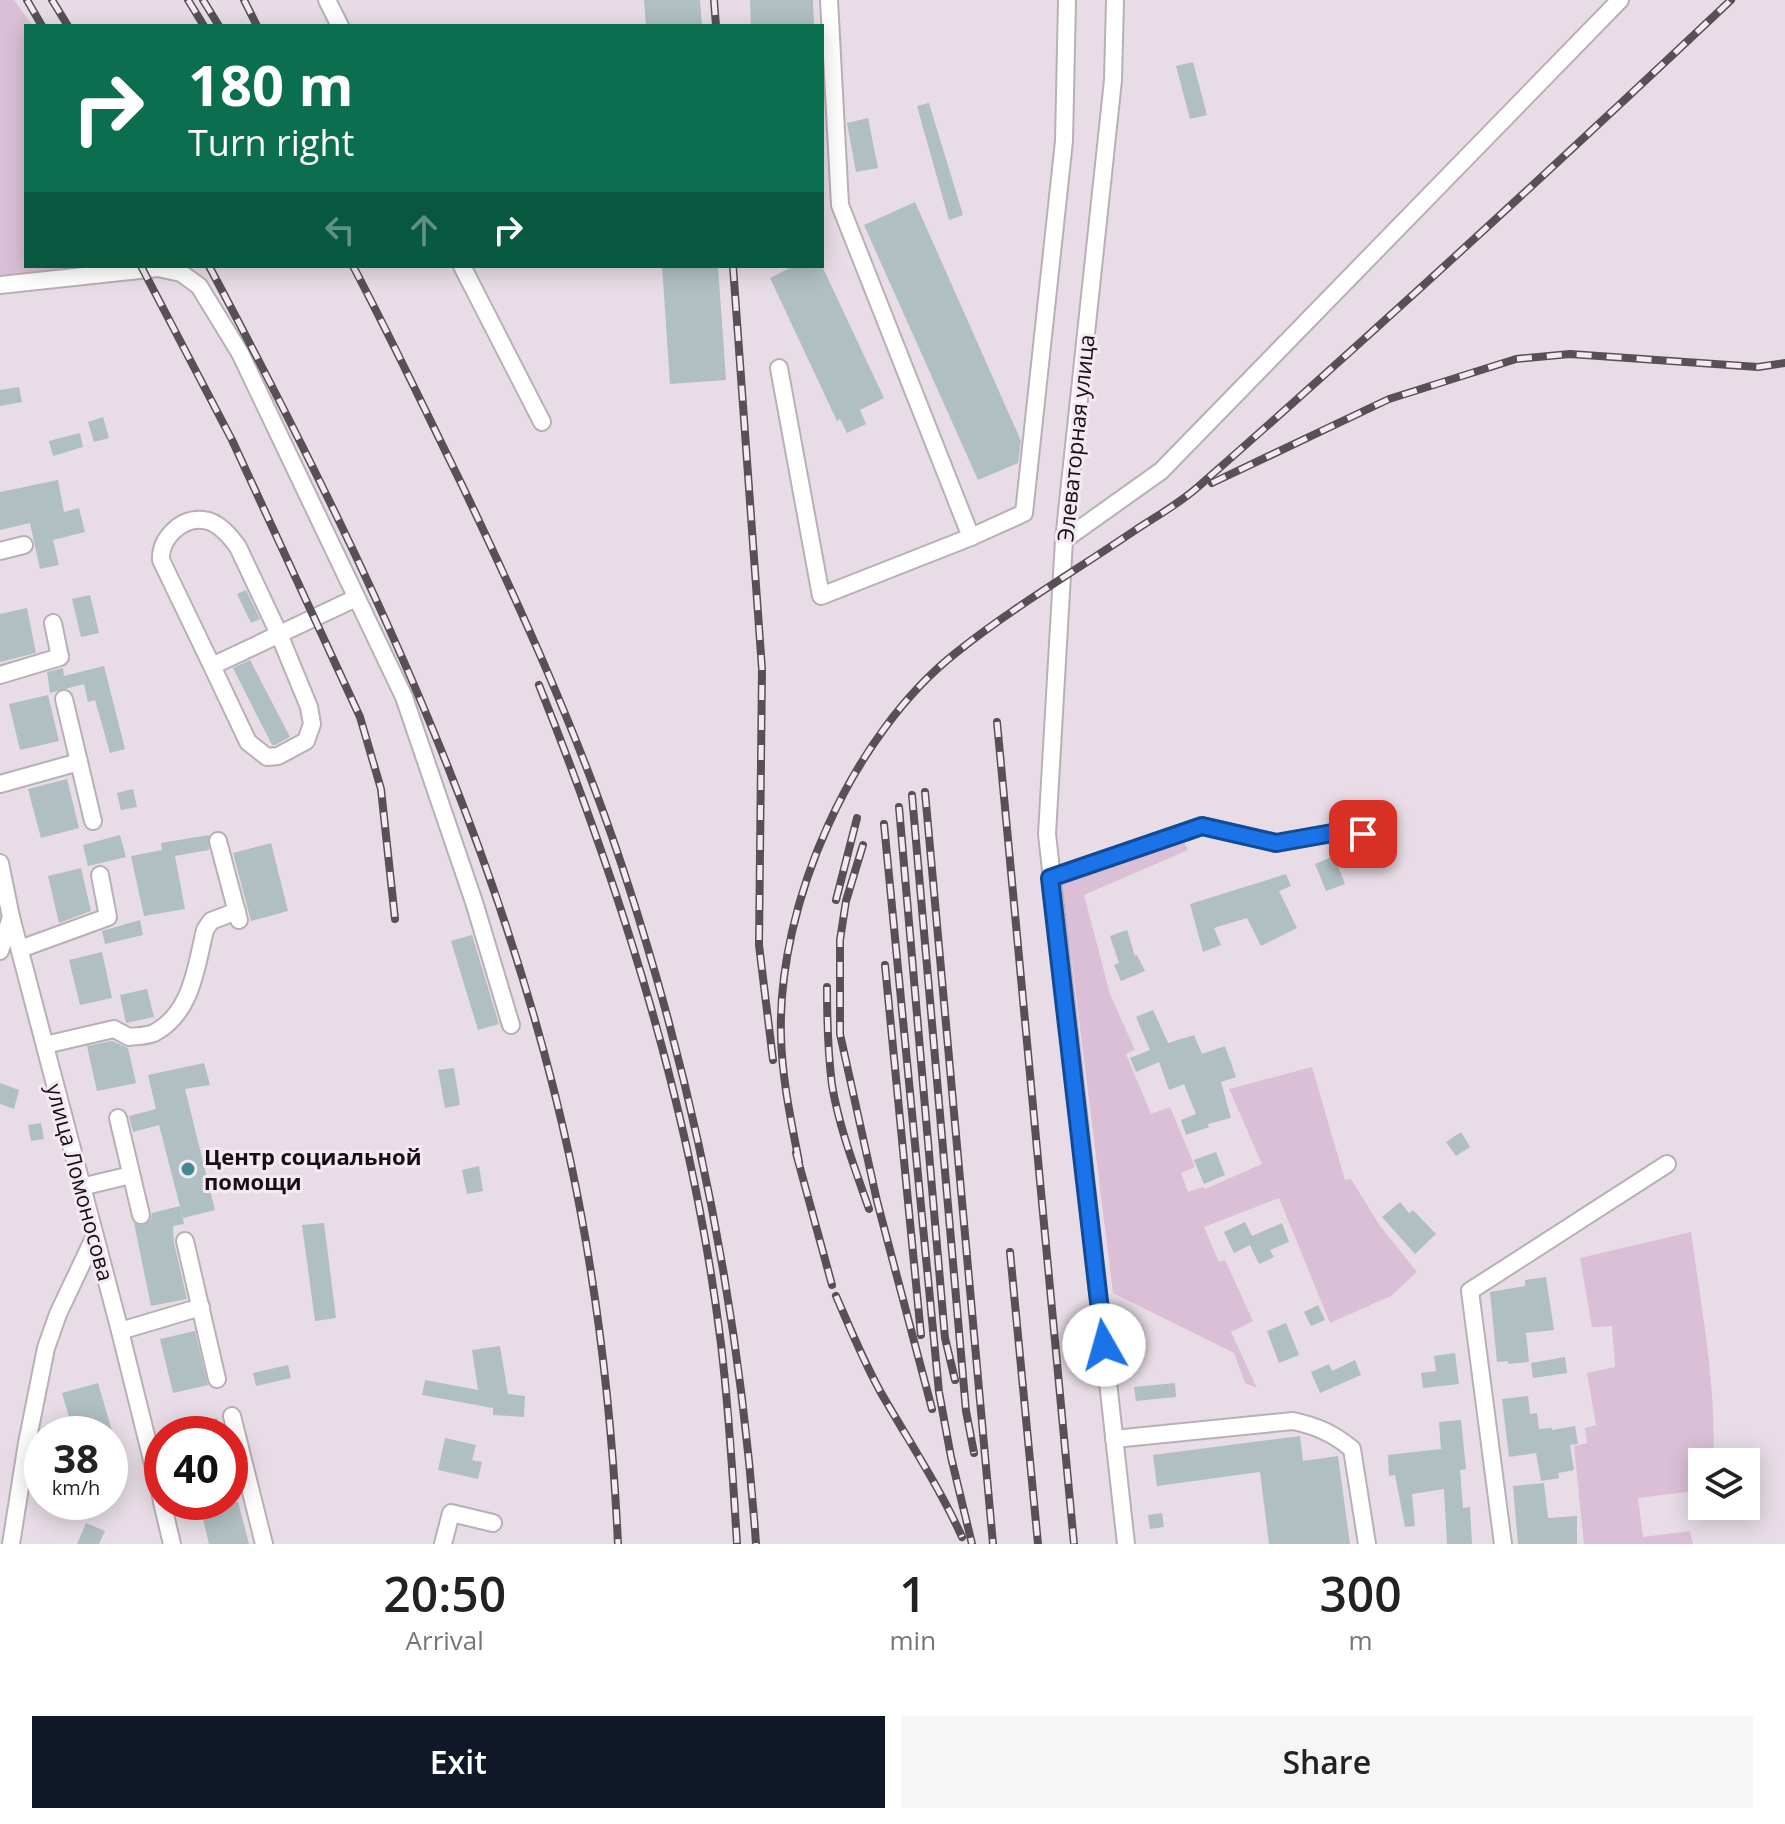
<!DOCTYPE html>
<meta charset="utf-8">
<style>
:root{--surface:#fff;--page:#f6f6f6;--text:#222;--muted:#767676;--accent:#111827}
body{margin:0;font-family:"Open Sans",sans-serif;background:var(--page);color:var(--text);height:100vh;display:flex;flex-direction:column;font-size:30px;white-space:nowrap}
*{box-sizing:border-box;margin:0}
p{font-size:26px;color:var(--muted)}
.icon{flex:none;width:44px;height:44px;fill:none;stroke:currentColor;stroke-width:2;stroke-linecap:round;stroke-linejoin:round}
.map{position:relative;height:1544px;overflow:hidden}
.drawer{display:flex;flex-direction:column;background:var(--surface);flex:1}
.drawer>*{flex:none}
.banner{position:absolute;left:24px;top:24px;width:800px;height:244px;border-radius:0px;box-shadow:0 4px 20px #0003;background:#0b6e4f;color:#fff;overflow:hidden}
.tools{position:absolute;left:1688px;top:1448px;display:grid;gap:16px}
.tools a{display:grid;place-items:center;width:72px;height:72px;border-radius:0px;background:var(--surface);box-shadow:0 4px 20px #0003;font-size:40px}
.speed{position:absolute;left:24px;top:1416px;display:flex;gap:16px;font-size:40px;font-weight:700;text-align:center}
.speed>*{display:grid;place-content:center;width:104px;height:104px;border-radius:50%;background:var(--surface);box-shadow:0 4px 20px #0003;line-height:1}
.speed small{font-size:20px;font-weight:400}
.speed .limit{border:12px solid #d22;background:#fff;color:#111}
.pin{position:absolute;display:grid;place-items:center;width:68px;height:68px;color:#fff;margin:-34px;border-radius:16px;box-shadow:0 4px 12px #0006}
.me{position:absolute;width:88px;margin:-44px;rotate:353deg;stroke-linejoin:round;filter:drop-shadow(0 0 6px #0008)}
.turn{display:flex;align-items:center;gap:28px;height:168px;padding:0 32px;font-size:36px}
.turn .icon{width:104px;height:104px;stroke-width:2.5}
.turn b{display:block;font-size:56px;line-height:68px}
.lanes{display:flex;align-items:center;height:76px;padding:0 32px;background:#0003;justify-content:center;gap:40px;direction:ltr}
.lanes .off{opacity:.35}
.eta{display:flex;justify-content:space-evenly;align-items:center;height:136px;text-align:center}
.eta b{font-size:48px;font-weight:600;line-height:56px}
.button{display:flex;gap:16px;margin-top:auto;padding:16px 32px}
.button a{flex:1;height:92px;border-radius:0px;background:var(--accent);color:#fff;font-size:32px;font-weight:600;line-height:92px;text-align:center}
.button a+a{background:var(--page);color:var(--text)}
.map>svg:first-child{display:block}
.green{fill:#dbbfd6}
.building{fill:#b0bfc1}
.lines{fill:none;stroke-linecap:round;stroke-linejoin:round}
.minor-casing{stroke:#b9afb7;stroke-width:20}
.minor{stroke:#fff;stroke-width:16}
.rail-casing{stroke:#575156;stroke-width:8}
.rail{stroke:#f5eaf3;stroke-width:5;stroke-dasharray:15;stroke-linecap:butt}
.route-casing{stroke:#114b97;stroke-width:20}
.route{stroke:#1a73e8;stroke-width:14}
.poi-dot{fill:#428992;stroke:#f5eaf3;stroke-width:3}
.labels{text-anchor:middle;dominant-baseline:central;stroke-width:6;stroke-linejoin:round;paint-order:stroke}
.street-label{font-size:22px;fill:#141013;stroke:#f5eaf3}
.poi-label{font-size:22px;font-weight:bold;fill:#141013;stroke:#f5eaf3;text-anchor:start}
</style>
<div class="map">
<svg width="1785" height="1544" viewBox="0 0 1785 1544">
<rect width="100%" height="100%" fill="#e8dde6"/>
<!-- green -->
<g class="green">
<path d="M0,0H14L33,26H26V266H87L0,280Z"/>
<path d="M1184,842L1188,850L1084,895L1110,994L1135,1050L1126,1054L1151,1114L1170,1107L1195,1167L1181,1173L1188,1192L1203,1187L1205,1189L1262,1164L1229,1089L1312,1067L1345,1180L1351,1179L1380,1226L1417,1272L1391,1296L1330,1323L1279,1198L1204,1227L1219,1262L1225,1260L1253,1321L1231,1332L1257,1388L1245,1383L1234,1353L1113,1293L1062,883Z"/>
<path d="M1691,1232C1701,1308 1717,1385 1713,1462H1702V1490L1638,1498L1643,1537L1690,1531L1693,1544H1584L1574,1446L1587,1443L1585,1428L1596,1425L1587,1373L1615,1367L1612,1326L1592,1327L1580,1258Z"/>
</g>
<!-- building -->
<g class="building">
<path d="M644,0H700L702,26H646Z"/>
<path d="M750,0H813L814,26H751Z"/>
<path d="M1193,62L1207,115L1190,119L1176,66Z"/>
<path d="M929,103L963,215L949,220L917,106Z"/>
<path d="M868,118L878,168L856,172L847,123Z"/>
<path d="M915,202L1021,441L1018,463L978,480L864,225Z"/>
<path d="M662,266H718L726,380L670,384Z"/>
<path d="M794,266H822L884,398L860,410L866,424L847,433L840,419L837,421L770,278Z"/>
<path d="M19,387L22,402L0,406V390Z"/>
<path d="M103,417L109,438L94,442L88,422Z"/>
<path d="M80,433L83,447L53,456L49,441Z"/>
<path d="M58,480L64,512L79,508L85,532L53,540L59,565L40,569L30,523L0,530V492Z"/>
<path d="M246,590L260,619L251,623L237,594Z"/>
<path d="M90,595L99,633L81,637L72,599Z"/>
<path d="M27,608L36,653L0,662V614Z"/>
<path d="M250,660L290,737L275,745H272L233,668Z"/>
<path d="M104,666L125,749L110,753L95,700L88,702L84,684L50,693L47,672L63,668L64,676Z"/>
<path d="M48,695L59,741L20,750L9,704Z"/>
<path d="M67,779L79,828L41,838L28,789Z"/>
<path d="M133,789L137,807L121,810L117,793Z"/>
<path d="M120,835L126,857L88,866L83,845Z"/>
<path d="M209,835V850L175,856L185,909L144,916L131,856L162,850L161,843Z"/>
<path d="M271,843L288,911L251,921L233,853Z"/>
<path d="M1334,856L1345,884L1326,891L1315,864Z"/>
<path d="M81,868L91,911L59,923L48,876Z"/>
<path d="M1286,874L1291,886L1279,891L1297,928L1261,946L1247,918L1214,928L1221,945L1203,952L1190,904Z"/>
<path d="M140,920L143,935L105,944L102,931Z"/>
<path d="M1127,930L1135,956L1137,955L1145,971L1121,981L1114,965L1119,963L1110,936Z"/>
<path d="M472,935L499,1024L478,1030L451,941Z"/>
<path d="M102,952L112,998L80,1005L69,960Z"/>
<path d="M147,989L154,1017L126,1023L120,995Z"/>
<path d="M1153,1010L1168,1043L1194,1035L1202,1054L1225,1046L1236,1077L1221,1082L1231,1118L1208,1124L1209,1127L1186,1135L1181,1120L1196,1114L1184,1084L1169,1090L1159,1062L1136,1072L1130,1058L1150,1050L1136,1017Z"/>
<path d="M112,1041L128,1048L136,1083L97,1091L87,1046Z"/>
<path d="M204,1063L210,1085L185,1089L215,1210L183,1218L159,1125L133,1132L129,1116L156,1109L148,1075Z"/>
<path d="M454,1068L460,1105L445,1108L438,1070Z"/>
<path d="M0,1083L19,1090L14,1109L0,1104Z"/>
<path d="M41,1123L44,1139L31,1141L28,1125Z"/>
<path d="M1461,1132L1470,1147L1456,1156L1446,1142Z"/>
<path d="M1216,1152L1225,1175L1204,1184L1194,1160Z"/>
<path d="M479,1166L483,1191L467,1194L462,1170Z"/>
<path d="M1400,1202L1409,1213L1413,1210L1436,1234L1415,1254L1382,1217Z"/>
<path d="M180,1206L184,1224L173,1226L174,1243L187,1299L151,1306L134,1223L144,1225L151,1219L152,1213Z"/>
<path d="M1245,1222L1252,1236L1282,1223L1289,1242L1270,1250L1274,1257L1259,1264L1250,1245L1234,1253L1224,1232Z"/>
<path d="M324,1223L336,1318L315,1321L302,1225Z"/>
<path d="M1546,1277L1554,1330L1526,1333L1529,1362L1508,1364V1361L1497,1362L1490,1292L1525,1286V1280Z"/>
<path d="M1318,1305L1325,1320L1311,1326L1304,1312Z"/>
<path d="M1286,1323L1299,1355L1279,1363L1267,1331Z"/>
<path d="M195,1331L208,1385L173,1393L160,1339Z"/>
<path d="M500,1346L508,1394L525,1396L524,1417L493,1415V1408L422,1395L425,1380L478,1390L472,1350Z"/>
<path d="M1455,1353L1459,1384L1423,1388L1421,1373L1436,1371L1434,1356Z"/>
<path d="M1565,1357L1567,1373L1533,1378L1531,1363Z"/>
<path d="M1355,1360L1361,1375L1320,1393L1311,1372L1329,1364L1332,1371Z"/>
<path d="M288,1365L291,1378L256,1386L253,1373Z"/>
<path d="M98,1383L113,1434H74L62,1393Z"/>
<path d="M1175,1383L1176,1397L1136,1401L1134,1387Z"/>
<path d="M1528,1396L1530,1414L1537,1413L1539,1429L1552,1428V1430L1575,1426L1578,1444L1570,1445L1574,1470L1558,1473L1559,1478L1541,1481L1536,1453L1509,1457L1502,1399Z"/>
<path d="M217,1418L221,1434H172L171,1429Z"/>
<path d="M1461,1420L1466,1469L1460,1470L1463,1508L1470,1507L1472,1544H1447L1444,1489L1412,1494L1415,1526L1405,1527L1395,1475L1389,1476L1388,1455L1441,1449L1439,1422Z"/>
<path d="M1300,1436L1303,1461L1338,1456L1350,1544H1269L1260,1472L1157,1486L1153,1455Z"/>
<path d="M445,1438L476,1445L472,1460L482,1462L478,1479L438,1470Z"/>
<path d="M1544,1483L1548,1518L1577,1516V1544H1518L1513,1486Z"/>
<path d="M199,1502H238L249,1544H209Z"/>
<path d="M1162,1513L1164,1527L1150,1529L1148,1515Z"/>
<path d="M86,1523L105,1531L99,1544H77Z"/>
</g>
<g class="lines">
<!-- minor casing -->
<g class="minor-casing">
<g id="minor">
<path d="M327,0L340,26"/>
<path d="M829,0L840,205L971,537L1024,513L1064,141L1067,0"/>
<path d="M1115,0L1113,80L1064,540L1047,834L1126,1544"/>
<path d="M462,266L542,422"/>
<path d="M0,285L158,268L181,273L199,286L240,353L404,697L474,902L511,1025"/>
<path d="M779,368L821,596L971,537"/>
<path d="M1064,540L1161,471L1620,0"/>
<path d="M0,551L24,545"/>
<path d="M212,666L161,560C160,539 180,518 203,520C218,521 230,536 238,547L279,634L309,707L312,724L306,741L278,756L267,757L248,742L212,666L356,598"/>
<path d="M0,675L60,657L53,623"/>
<path d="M64,699L93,821"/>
<path d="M0,784L79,762"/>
<path d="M218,841L239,920"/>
<path d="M0,863L11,917L120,1331L162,1500"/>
<path d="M1050,878L1202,826L1276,843L1338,832L1363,834"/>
<path d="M20,949L108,917L100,875"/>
<path d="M0,951L11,917"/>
<path d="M45,1045L114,1029L129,1037C137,1036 147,1036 154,1033C192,1013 196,967 205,930L211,921L237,911"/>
<path d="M118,1118L141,1215"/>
<path d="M81,1187L131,1175"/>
<path d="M185,1241L217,1379"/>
<path d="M120,1331L201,1307"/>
<path d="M232,1416L264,1544"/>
<path d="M1114,1439L1293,1421C1317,1426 1334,1434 1352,1449L1367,1544"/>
<path d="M162,1502L172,1544"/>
<path d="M11,1544L27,1443L46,1348L58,1314L94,1238"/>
<path d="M443,1544L451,1513L493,1523"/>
<path d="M1503,1544L1470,1291L1667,1164"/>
</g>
</g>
<!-- minor -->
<use href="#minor" class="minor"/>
<!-- rail casing -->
<g class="rail-casing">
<g id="rail">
<path d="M27,0L42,26"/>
<path d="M52,0L68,26"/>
<path d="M188,0L204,26"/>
<path d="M203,0L219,26"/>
<path d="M244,0L257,26"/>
<path d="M714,0L716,26"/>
<path d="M141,266L232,440L360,717L381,789L395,919"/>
<path d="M209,266C360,550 502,843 570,1159C597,1285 612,1415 618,1544"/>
<path d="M353,266C391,338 426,412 462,485C521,609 579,736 622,866C695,1086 740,1314 756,1544"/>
<path d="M733,266L762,669L759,945L773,1060"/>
<path d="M1212,483L1389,399L1516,359L1570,354L1758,367L1785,363"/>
<path d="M539,685C624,897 693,1117 721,1344C729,1411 733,1477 737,1544"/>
<path d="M997,722L1074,1544"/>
<path d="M925,792L993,1544"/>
<path d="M912,795L966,1411L974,1453"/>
<path d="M899,807L945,1338L955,1380"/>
<path d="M884,824L939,1392L951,1457L972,1544"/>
<path d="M863,845L846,901L840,940V1034L877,1201L932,1409"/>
<path d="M836,900L857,818"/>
<path d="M885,965L921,1335"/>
<path d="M827,987C827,1020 828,1053 832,1085C839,1127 855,1169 869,1209"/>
<path d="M796,1153L832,1285"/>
<path d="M799,1162C791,1120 782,1079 781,1036C777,904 852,734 957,652C1012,608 1075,571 1134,531C1155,517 1179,504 1199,486C1379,328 1556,165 1731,0"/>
<path d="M1010,1252L1038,1544"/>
<path d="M836,1296C850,1328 863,1360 880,1391C908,1440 939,1486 962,1537"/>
</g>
</g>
<!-- rail -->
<use href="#rail" class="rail"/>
</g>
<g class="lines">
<!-- route casing -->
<g class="route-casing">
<path id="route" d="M1104,1345L1050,878L1202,826L1276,843L1338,832L1363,834"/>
</g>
<!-- route -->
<use href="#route" class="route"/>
</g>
<!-- markers -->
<circle class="poi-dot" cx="188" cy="1169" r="8"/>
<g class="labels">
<!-- street labels -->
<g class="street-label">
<text transform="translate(1075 438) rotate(-84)">Элеваторная улица</text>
<text transform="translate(81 1182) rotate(75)">улица Ломоносова</text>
</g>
<!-- poi labels -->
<g class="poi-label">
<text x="204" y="1156">Центр социальной<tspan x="204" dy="25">помощи</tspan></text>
</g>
</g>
</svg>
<div class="tools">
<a><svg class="icon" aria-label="layers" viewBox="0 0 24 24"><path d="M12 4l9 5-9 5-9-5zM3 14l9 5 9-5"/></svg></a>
</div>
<div class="speed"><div>38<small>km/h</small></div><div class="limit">40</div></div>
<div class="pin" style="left:1363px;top:834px;background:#d93025"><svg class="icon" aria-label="arrive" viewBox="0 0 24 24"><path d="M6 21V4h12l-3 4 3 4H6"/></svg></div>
<svg class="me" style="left:1104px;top:1345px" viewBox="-20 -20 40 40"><circle r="19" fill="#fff"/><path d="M0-13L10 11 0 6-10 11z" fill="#1a73e8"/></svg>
<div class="banner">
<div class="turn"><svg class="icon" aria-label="right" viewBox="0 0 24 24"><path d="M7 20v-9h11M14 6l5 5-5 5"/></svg><div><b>180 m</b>Turn right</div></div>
<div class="lanes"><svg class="icon off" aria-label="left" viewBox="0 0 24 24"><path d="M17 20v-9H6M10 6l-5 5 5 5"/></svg><svg class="icon off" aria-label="ahead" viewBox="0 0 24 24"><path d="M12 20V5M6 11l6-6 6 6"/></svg><svg class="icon" aria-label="right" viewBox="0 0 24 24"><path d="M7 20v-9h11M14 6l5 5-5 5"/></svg></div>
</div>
</div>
<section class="drawer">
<div class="eta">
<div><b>20:50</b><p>Arrival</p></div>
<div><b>1</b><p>min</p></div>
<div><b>300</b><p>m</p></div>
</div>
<div class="button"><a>Exit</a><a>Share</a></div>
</section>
